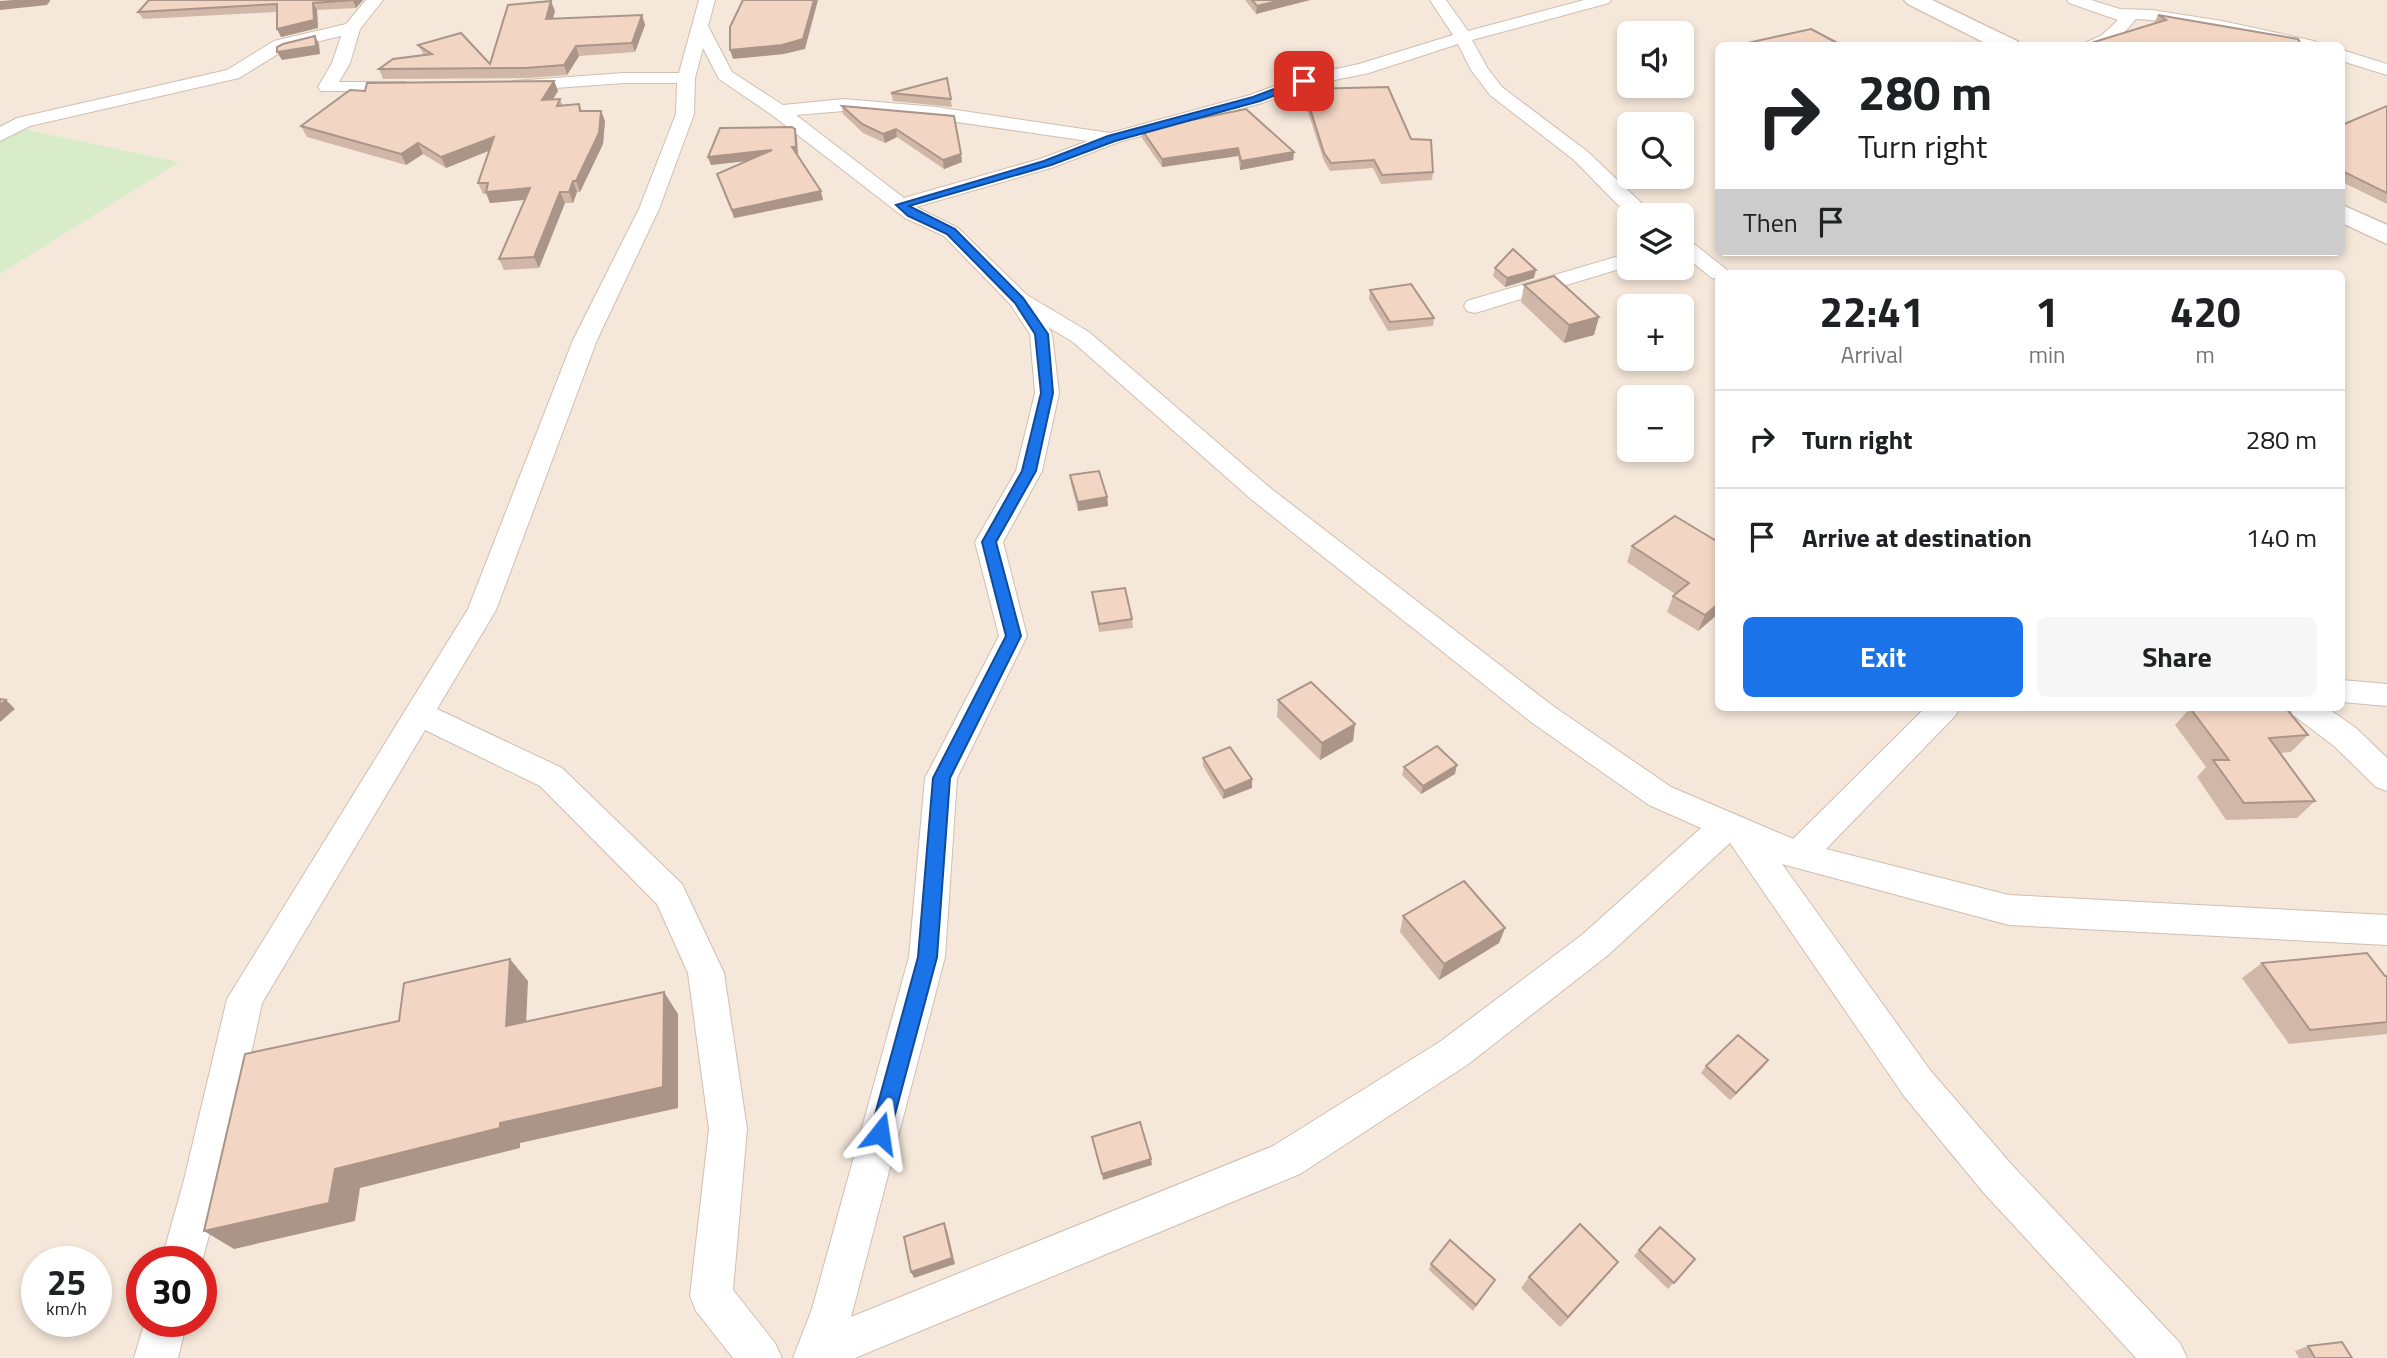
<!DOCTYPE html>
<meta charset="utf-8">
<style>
:root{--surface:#fff;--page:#f6f6f6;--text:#202124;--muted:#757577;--line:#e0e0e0;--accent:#1a73e8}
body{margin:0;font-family:"Titillium Web",sans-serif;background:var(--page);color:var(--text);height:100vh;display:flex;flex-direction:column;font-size:26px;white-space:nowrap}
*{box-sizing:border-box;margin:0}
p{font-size:23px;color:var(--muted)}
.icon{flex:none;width:38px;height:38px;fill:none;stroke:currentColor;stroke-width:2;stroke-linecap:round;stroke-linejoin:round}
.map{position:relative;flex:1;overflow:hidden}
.sheet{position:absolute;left:1715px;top:270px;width:630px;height:441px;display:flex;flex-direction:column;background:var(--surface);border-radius:10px;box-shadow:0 4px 10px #0003}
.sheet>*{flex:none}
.guide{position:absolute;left:1715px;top:42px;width:630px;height:214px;border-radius:10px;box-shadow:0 4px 10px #0003;background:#fff;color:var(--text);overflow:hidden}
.buttons{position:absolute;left:1617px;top:21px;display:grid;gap:14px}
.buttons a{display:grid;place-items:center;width:77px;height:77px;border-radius:10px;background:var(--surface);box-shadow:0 4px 10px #0003;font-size:35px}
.speed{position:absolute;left:21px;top:1246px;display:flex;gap:14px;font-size:35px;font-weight:700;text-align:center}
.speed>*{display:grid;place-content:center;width:91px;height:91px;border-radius:50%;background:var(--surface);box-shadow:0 4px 10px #0003;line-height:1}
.speed small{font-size:18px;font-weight:400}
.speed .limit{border:10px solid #d22;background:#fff;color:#111}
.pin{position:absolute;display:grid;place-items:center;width:60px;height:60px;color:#fff;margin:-30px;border-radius:14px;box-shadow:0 4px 10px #0006}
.me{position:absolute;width:77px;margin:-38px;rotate:15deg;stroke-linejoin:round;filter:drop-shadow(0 0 5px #0008)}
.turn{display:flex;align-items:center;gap:24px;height:147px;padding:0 28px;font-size:32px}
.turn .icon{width:91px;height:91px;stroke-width:2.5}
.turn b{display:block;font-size:49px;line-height:60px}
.then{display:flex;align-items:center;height:66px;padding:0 28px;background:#0003;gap:14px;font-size:26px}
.eta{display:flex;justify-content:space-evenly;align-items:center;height:119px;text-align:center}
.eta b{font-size:42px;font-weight:700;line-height:49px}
.cta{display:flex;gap:14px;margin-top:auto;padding:14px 28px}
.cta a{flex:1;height:80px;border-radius:10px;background:var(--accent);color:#fff;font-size:28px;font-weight:700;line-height:80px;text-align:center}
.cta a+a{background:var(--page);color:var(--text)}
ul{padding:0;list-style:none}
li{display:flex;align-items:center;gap:21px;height:98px;padding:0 28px;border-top:2px solid var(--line)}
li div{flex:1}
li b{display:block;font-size:26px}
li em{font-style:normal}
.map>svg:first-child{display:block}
.residential{fill:#f5e8da;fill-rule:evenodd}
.green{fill:#d8ecc9}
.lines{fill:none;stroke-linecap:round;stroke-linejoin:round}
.minor-casing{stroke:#d1beb0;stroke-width:2}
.secondary-casing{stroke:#d6c0b0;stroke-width:3}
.minor{fill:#fff;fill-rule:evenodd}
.secondary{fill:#fff;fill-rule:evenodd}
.wall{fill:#d1b7a8}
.shaded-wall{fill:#aa9588}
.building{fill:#f3d5c3;stroke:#aa9588;stroke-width:2}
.route{fill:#1a73e8;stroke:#114b97;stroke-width:2}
</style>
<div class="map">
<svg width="2387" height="1358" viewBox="0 0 2387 1358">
<rect width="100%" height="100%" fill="#fdf6ec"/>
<!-- residential -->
<path class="residential" d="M0,0H2387V1358H0V274L178,162L0,124ZM1629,33H1682V86H1629ZM1718,46H2342V252H1718ZM1629,124H1682V177H1629ZM1629,215H1682V268H1629ZM1718,273H2342V707H1718ZM1629,306H1682V359H1629ZM1629,397H1682V450H1629ZM37,1262H96V1321H37ZM142,1262H201V1321H142Z"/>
<!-- green -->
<path class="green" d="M0,124L179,162L0,274Z"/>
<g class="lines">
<!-- minor casing -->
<g class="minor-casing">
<g id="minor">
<path d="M366,0H383L360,29L350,63L339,82H405L414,87L411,91H321L318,87L332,63L341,36L286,49L239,78L30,126L0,141V127L17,118L227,70L274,41L346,24Z"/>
<path d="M699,0H715L708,26L732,72L783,105L844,99L936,107L1110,133L1250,95L1299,77L1359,64L1453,35L1430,0H1446L1468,31L1584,0H1611L1609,3L1472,40L1488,69L1502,87L1588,152L1654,215H1631L1617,204L1574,160L1490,95L1471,70L1458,44L1369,73L1310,85L1262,103L1119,142L1054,167L916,207L958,228L1027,295L1089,332L1269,487L1553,706L1671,787L1793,839L1926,707H1960L1956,715L1826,849L2009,895L2387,915V945L2009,925L1782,864L1930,1070L2011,1164L2180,1343L2187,1358H2136L1983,1192L1904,1096L1730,843L1607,956L1467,1065L1300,1174L855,1358H793L812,1309L909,957L925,778L999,636L975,542L1016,471L1035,393L1030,334L1010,304L944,236L905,218L772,115L719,79L703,48L695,78L694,114L659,209L597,340L496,610L437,709L562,768L682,884L724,973L747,1129L733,1290L775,1343L782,1358H733L696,1311L690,1296L709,1129L688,973L657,904L540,786L425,730L262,1003L224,1180L201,1265V1262H161L184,1180L227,999L468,609L573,340L639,209L676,114L677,83H624L514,91L505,86L514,81L624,73H679ZM844,111L936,119L1088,141L1040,159L904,198L796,115ZM1048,327L1073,342L1251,499L1531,722L1649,805L1701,828L1583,934L1441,1041L1273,1146L851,1317L945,957L957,778L1027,636L1003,542L1042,471L1059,393L1052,334Z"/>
<path d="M2067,0H2091L2120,9L2152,10L2222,21L2314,41L2322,46C2259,46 2199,22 2136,19C2116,43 2110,46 2079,46L2102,35L2118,20L2069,3Z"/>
<path d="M2342,50L2387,64V75L2342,61Z"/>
<path d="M1682,238L1689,240L1731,273H1718V279L1712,278L1682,254Z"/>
<path d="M1629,253V266L1475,313L1467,311L1464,306L1467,301Z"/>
<path d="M2342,680L2387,684V706L2342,702Z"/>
<path d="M2289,707H2326L2356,728L2387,758V791L2376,787L2334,746L2293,715Z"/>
<path d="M145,1321H187L178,1358H134Z"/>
</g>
</g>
<!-- secondary casing -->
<g class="secondary-casing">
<g id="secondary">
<path d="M1904,0H1932L2017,41L2020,46H1991L1908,4Z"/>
<path d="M2342,205L2387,225V244L2342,223Z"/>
</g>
</g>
<!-- minor -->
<use href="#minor" class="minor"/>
<!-- secondary -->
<use href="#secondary" class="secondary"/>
</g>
<!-- wall -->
<g class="wall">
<path d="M149,0H363L356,8L317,10L318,28L281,37L277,12L143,19L138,12Z"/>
<path d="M1245,0H1310L1256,14Z"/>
<path d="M555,11L552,19L642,15L645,25L635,52L579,56L567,75L529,78L383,79L379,69L424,55L418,45L490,64Z"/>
<path d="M2158,15L2302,46H2092L2094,42L2154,23Z"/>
<path d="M947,78L952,107L893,101L891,93Z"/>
<path d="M554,81L558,91L553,99H560L563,106L579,104L582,111H601L605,121L603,144L580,192H577L573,203H565L539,268L504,270L499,259L525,200L490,203L486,194H483L478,183L489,151L446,168L423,154L406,165L307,137L301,126L365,91Z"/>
<path d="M1304,89L1411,139L1433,172L1432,180L1381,184L1373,168L1330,171L1324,161L1303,97Z"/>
<path d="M842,106L954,116L962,162L944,169L897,137L885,143L863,133L843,114Z"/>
<path d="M2387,106V204L2342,182V125Z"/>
<path d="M795,129L797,138V155L823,200L734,218L717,174L746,161L711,165L708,157Z"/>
<path d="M1142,130L1294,152L1293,160L1240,170L1238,156L1162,167L1142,138Z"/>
<path d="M1495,268L1534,278L1505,287L1493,276Z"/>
<path d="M1524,285L1594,335L1564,343L1521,302Z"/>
<path d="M1370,290L1434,318L1433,326L1388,331L1369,299Z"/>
<path d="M1070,475L1107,497L1108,506L1078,511L1071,484Z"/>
<path d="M1718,542V614L1698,631L1667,612L1673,596L1675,594L1627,562L1632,546Z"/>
<path d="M1092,592L1132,619L1133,628L1099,632Z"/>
<path d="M1278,700L1355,724L1353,741L1320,760L1277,717Z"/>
<path d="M2190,708L2308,735L2291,752L2280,753L2315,801L2297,818L2226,820L2197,777L2206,767L2175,725Z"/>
<path d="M1203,758L1252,788L1223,799L1203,766Z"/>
<path d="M1404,767L1455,774L1421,794L1402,775Z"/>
<path d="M1403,916L1505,928L1499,943L1439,980L1400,932Z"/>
<path d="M2262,963L2387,976V1034L2289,1044L2242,978Z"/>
<path d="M1768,1060L1762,1068L1730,1100L1701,1073L1706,1066Z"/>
<path d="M1639,1250L1695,1259L1668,1289L1634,1256Z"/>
<path d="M1431,1264L1495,1280L1473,1311L1429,1270Z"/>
<path d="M1609,1273L1560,1327L1521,1288L1529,1277Z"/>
<path d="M2308,1346L2352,1358H2299L2295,1351Z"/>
</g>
<!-- shaded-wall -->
<g class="shaded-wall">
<path d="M14,0H50V1L47,5L0,10V1Z"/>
<path d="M353,0H363L356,8Z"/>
<path d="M814,0H818L805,49L784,54L733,59L730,50Z"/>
<path d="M1281,0H1310L1256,14L1257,6Z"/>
<path d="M551,1L555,11L550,29L546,19Z"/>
<path d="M313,3L317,10L318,28L281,37L277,29Z"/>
<path d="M642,15L645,25L635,52L632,43Z"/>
<path d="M315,36L319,44L320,54L282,60L277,52Z"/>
<path d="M576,46L579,56L567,75L564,65Z"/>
<path d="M554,81L558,91L546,110L542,100Z"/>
<path d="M601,111L605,121L603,144L580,192L576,181Z"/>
<path d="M795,129L797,138L798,155L794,156L792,147Z"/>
<path d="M896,129L897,137L885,143L883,134Z"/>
<path d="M494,137L498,147L446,168L441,157Z"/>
<path d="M418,143L423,154L406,165L401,154Z"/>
<path d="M1238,148V156L1162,167V159Z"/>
<path d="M772,150L774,158L711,165L708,157Z"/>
<path d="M1294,152L1293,160L1240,170L1241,161Z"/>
<path d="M961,154L962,162L944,169L943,160Z"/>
<path d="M573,181L577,192L573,203L569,192Z"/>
<path d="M530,188L534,199L490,203L486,192Z"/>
<path d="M821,191L823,200L734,218L732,210Z"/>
<path d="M560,192L565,203L539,268L534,257Z"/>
<path d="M1536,270L1534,278L1505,287L1507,278Z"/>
<path d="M1599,317L1594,335L1564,343L1569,325Z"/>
<path d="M1107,497L1108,506L1078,511V502Z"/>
<path d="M1718,604V614L1698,631L1705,615Z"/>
<path d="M6,700L15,709L0,722V705Z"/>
<path d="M1355,724L1353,741L1320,760L1322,743Z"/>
<path d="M1457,765L1455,774L1421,794L1423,786Z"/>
<path d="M1252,779V788L1223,799L1224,791Z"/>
<path d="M1505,928L1499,943L1439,980L1444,964Z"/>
<path d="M510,959L528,981L525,1048L506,1026Z"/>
<path d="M664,992L678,1014V1108L520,1143V1148L360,1188L355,1221L234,1249L204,1231L335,1169L500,1123Z"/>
<path d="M1768,1060L1762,1068L1730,1100L1736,1093Z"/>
<path d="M1151,1159L1152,1165L1103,1180L1102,1174Z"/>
<path d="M944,1223L947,1230L955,1264L914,1278L911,1272Z"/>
<path d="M1618,1262L1609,1273L1560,1327L1568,1317Z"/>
</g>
<!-- building -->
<g class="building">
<path d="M149,0H353L313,3L314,20L277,29V4L138,12Z"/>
<path d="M743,0H814L803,39L782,45L730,50V27Z"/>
<path d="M1252,0H1281L1257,6Z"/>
<path d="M551,1L546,19L642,15L632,43L576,46L564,65L525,68L379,69L393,59L432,54L418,45L461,33L490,64L508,5Z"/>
<path d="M2158,15L2298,39L2302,46H2102L2094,42L2166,20Z"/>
<path d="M1811,29L1843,46H1740L1738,45Z"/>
<path d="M315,36L316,46L277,52V47L283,44Z"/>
<path d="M947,78L951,99L891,93Z"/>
<path d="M554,81L542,100L560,99L557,106L579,104L580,111H601L599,133L576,181H573L569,192H560L534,257L499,259L530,188L486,192L488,183H478L494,137L441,157L418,143L401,154L301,126L350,90L365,91L367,83Z"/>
<path d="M1388,87L1411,139L1431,140L1433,172L1382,175L1374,160L1331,163L1324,153L1304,89Z"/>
<path d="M842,106L954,116L961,154L943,160L896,129L883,134L862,124Z"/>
<path d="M2387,106V193L2342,171V125Z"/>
<path d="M1246,109L1294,152L1241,161L1238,148L1162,159L1142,130Z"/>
<path d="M792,127L795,129L796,147H792L821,191L732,210L717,174L772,150L708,157L720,128Z"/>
<path d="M1513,249L1536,270L1507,278L1495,268Z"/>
<path d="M1554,276L1599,317L1569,325L1524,285Z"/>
<path d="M1411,284L1434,318L1390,322L1370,290Z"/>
<path d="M1099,471L1107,497L1078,502L1070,475Z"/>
<path d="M1675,516L1718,542V604L1705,615L1673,596L1689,583L1632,546Z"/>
<path d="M1125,588L1132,619L1099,624L1092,592Z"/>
<path d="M1311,682L1355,724L1322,743L1278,700Z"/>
<path d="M0,699L6,700L0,705Z"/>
<path d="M2210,707H2285L2308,735L2269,738L2315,801L2244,803L2213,760H2229L2190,708Z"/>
<path d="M1437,746L1457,765L1423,786L1404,767Z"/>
<path d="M1230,747L1252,779L1224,791L1203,758Z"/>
<path d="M1464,881L1505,928L1444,964L1403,916Z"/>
<path d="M2367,953L2385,976H2387V1022L2310,1030L2262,963Z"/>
<path d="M510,959L506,1026L664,992L663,1087L500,1123V1128L335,1169L329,1203L204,1231L245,1054L399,1021L404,983Z"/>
<path d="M1738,1035L1768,1060L1736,1093L1706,1066Z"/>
<path d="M1140,1122L1151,1159L1102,1174L1092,1137Z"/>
<path d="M944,1223L952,1258L911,1272L904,1237Z"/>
<path d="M1580,1224L1618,1262L1568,1317L1529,1277Z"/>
<path d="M1660,1227L1695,1259L1674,1283L1639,1250Z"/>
<path d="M1450,1240L1495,1280L1476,1305L1431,1264Z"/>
<path d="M2342,1342L2352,1358H2315L2308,1346Z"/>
</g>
<!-- route -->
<path class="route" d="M1304,78L1309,81L1308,83L1260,101L1115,141L1051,165L909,206L955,229L1023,298L1048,334L1053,393L1036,471L996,542L1021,636L950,778L937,957L890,1133L887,1140L880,1143L873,1140L870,1133L918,957L933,778L1006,636L982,542L1022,471L1041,393L1035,334L1015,303L947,234L908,216L896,205L1044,161L1108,136L1253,97Z"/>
</svg>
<div class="buttons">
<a><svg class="icon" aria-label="sound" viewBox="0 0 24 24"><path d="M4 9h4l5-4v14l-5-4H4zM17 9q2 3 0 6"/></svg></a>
<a><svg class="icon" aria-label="search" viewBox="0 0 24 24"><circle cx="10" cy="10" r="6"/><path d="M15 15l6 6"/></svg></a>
<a><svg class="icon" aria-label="layers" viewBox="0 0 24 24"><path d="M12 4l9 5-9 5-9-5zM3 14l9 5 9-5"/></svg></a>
<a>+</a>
<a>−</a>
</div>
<div class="speed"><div>25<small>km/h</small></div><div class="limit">30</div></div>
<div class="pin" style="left:1304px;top:81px;background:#d93025"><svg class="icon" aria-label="arrive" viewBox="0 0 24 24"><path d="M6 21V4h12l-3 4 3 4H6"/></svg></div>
<svg class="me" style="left:880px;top:1133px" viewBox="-20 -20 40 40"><path d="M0-17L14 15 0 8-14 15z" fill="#1a73e8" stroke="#fff" stroke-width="4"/></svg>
<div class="guide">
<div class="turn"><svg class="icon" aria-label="right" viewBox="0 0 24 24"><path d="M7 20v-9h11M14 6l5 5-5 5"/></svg><div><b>280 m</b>Turn right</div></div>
<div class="then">Then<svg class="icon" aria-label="arrive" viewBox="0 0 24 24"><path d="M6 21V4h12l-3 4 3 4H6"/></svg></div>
</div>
<section class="sheet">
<div class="eta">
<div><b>22:41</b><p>Arrival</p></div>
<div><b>1</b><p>min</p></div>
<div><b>420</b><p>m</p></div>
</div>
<ul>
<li><svg class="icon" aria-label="right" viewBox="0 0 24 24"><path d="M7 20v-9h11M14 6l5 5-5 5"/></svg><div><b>Turn right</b></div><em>280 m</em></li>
<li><svg class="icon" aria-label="arrive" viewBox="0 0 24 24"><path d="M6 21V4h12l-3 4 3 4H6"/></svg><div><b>Arrive at destination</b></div><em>140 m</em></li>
</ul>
<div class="cta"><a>Exit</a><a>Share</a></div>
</section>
</div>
